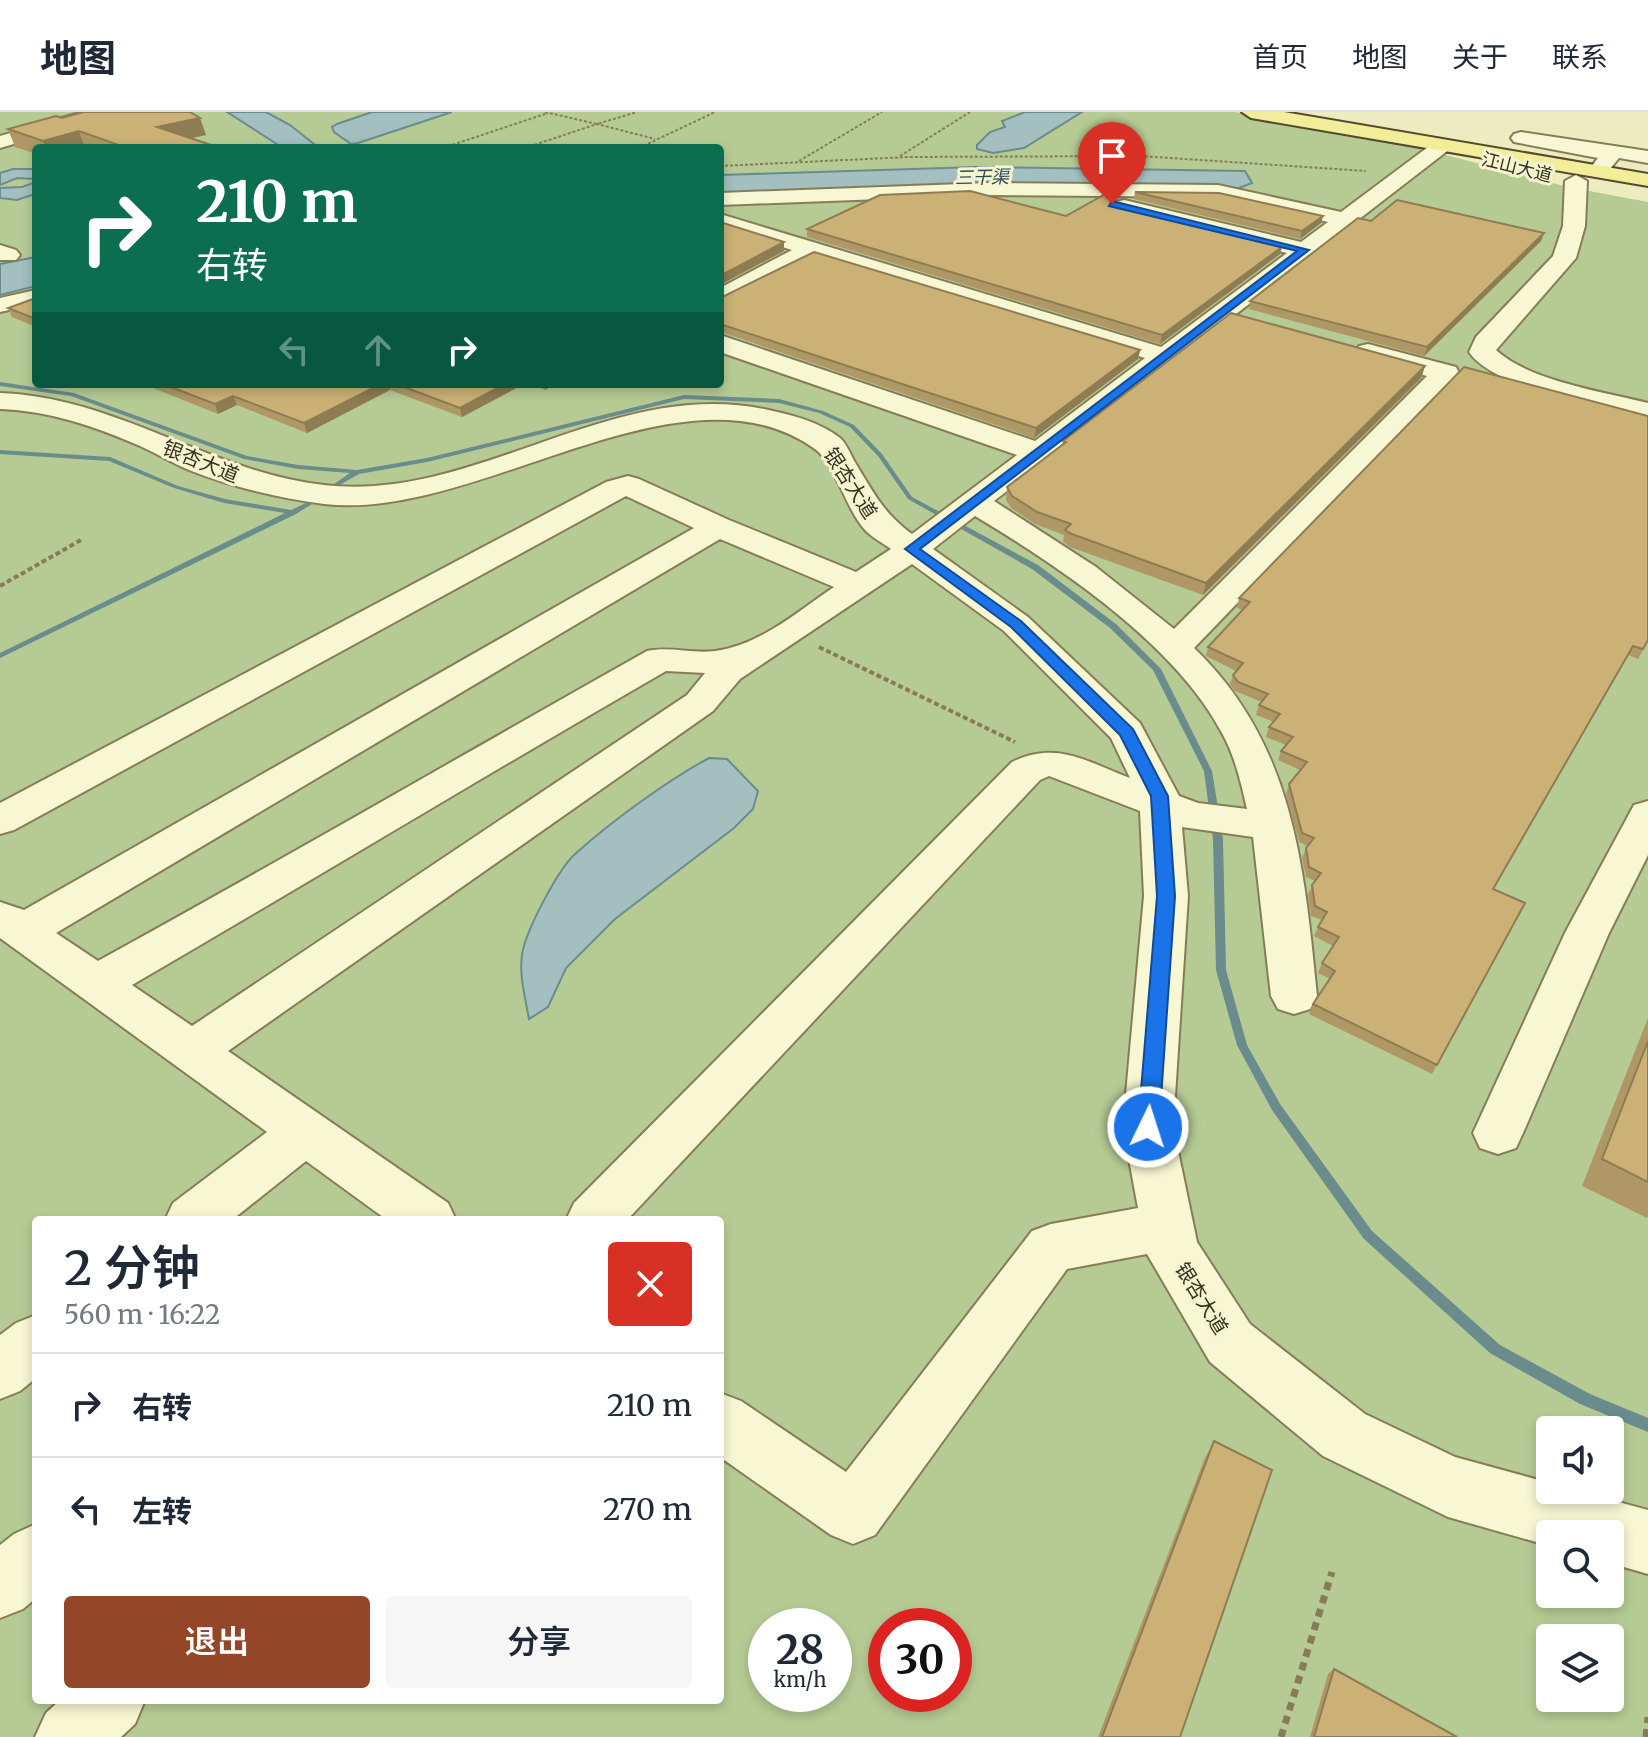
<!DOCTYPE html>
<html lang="zh">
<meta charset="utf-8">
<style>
:root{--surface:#fff;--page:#f6f6f7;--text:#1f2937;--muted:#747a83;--line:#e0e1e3;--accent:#944629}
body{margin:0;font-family:Merriweather,"Noto Sans SC",serif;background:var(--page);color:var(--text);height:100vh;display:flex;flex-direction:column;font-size:30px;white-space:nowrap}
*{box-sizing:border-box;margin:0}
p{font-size:26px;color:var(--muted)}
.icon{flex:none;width:44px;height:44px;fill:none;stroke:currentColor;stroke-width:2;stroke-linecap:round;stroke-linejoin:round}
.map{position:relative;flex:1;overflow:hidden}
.side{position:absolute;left:32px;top:1104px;width:692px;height:488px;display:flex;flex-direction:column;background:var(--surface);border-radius:8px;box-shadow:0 4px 12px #0003}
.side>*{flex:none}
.banner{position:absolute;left:32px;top:32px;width:692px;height:244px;border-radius:8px;box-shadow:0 4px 12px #0003;background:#0b6e4f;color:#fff;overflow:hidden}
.tools{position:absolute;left:1536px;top:1304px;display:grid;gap:16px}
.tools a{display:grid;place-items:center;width:88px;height:88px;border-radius:8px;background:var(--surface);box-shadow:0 4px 12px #0003;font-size:40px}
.speed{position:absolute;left:748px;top:1496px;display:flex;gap:16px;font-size:40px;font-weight:700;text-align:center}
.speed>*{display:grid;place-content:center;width:104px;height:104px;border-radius:50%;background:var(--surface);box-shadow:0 4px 12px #0003;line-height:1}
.speed small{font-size:20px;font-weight:400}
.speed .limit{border:12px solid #d22;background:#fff;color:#111}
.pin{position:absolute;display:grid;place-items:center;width:68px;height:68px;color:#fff;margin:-82px -34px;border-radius:50% 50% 50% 0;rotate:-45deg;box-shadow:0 0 8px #0007}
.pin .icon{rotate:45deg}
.me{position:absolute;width:88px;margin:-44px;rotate:4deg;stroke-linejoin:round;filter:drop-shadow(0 0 6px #0008)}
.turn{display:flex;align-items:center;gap:28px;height:168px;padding:0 32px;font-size:36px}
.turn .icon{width:104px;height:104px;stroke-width:2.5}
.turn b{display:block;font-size:56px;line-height:68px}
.lanes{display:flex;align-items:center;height:76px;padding:0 32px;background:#0003;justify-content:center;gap:40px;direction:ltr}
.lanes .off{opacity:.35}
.round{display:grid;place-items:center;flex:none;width:84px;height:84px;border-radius:8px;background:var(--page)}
.headline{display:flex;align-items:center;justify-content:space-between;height:136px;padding:0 32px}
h1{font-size:48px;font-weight:600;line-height:60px}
.cta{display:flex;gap:16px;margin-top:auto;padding:16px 32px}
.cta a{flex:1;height:92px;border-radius:8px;background:var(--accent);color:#fff;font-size:32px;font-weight:600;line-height:92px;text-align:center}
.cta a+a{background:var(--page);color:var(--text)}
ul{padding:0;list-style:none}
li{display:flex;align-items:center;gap:24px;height:104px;padding:0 32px;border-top:2px solid var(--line)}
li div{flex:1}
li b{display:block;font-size:30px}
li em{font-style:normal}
header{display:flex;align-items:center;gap:48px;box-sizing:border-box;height:112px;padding:0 40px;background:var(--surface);border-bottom:2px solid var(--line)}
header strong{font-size:38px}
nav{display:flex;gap:44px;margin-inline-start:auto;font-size:28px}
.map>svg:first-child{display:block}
.green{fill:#b6cb94;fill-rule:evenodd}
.water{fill:#a3bfbf;stroke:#6a8c8d;stroke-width:2}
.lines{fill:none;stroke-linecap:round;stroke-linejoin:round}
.stream{fill:#6a8c8d;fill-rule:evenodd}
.minor-casing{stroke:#867d58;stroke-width:4}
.major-casing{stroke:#544a2d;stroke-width:4}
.path-far2{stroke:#867d58;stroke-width:2;stroke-dasharray:3 2;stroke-linecap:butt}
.path-far1{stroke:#867d58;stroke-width:4;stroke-dasharray:5 3;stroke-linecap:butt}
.path{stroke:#867d58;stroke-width:7;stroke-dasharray:8 6;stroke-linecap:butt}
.minor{fill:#f8f7d3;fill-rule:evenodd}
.major{fill:#f1ed98;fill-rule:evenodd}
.wall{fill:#af9865}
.shaded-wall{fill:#8e7c53}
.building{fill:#cbb176;stroke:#8e7c53;stroke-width:2}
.route{fill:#1a73e8;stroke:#114b97;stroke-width:2}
.labels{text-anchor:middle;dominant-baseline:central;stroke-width:6;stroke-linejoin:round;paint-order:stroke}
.far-street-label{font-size:18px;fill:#36301d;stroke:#f5f4d0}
.far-water-label{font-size:18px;font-style:italic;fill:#2c4d55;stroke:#f5f4d0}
.street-label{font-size:20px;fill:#36301d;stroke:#f5f4d0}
</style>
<header>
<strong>地图</strong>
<nav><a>首页</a><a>地图</a><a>关于</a><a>联系</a></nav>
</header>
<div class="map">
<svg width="1648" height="1625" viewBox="0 0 1648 1625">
<rect width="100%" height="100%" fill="#edecc0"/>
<!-- green -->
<path class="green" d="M0,0H1235L1385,27L1568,75L1648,90V1625H0ZM36,36H720V272H36ZM36,1108H720V1588H36ZM1550,1318H1610V1378H1550ZM1550,1422H1610V1482H1550ZM766,1514H834V1582H766ZM886,1514H954V1582H886ZM1550,1526H1610V1586H1550Z"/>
<!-- water -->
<g class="water">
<path d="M227,0H266L290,13L319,36H283Z"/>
<path d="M372,0H452L358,31L351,32L334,20L332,15L337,12Z"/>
<path d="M1025,0H1082L1024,36L993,41L977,37V33L990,20L1005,15L1002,9Z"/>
<path d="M976,55L1245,59L1252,71L1239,76L1108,73L720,83V63Z"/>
<path d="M13,57H36L35,82L17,88L0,86V76L22,75L36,70L35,67L17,66L0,73V61Z"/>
<path d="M36,145V174L0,183V152Z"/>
<path d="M709,646L727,647L758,679L753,697L734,716L615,807L566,856L548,895L529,907C525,884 517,857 524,834C530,812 558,758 574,743C609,711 668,668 709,646Z"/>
</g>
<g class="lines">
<!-- stream -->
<g class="stream">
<path d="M0,270L74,281L247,344L298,353L357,358L427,346L684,283L779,287L823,299L854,313L882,342L912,385L1038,453L1116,512L1161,557L1212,659L1223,727L1226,858L1247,933L1280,992L1372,1119L1500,1233L1590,1282L1648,1306V1320L1580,1292L1490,1241L1364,1127L1272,998L1237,933L1216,858L1213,727L1204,659L1153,558L1110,516L1032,457L908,387L878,344L850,315L819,301L779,291L684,287L427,350L359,362L336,375L333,373L334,372L350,361L298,357L244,347L71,284L0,274Z"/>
<path d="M0,338L110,345L178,374L225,387L291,398L306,391L312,392L296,402L0,546V541L285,401L224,391L174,376L109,349L0,342Z"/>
</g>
<!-- minor casing -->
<g class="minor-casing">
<g id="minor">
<path d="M82,0H112L110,4L0,36V24Z"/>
<path d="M1521,20L1648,39V51L1619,46L1605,63L1598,65L1588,59L1598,46L1514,30L1511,26L1514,22Z"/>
<path d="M1439,30L1449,36L1446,40L994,389L1096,455L1174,517L1427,264L1359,246L1355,240L1359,234L1368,232L1456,255L1459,261L1194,536C1294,632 1304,754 1317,884L1310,897L1294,902L1278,897L1271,884L1253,725L1182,715L1188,784L1173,1015L1197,1130L1250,1212L1365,1302L1455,1345L1550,1371V1378H1574L1648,1398V1462L1610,1451V1422H1550V1434L1448,1405L1323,1344L1210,1250L1147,1142L1067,1157L875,1423L853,1432L831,1423L720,1345V1281L741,1289L846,1360L1032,1119L1051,1112L1138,1096L1123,1015L1144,784L1140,699L1049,664L1040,668L627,1108H566L574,1091L1012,650C1057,628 1087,650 1130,666L1111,626L1004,519L912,452L740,567L713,599L228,939L448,1091L456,1108H387L306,1049L232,1108H165L173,1091L267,1020L0,826V790L24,798L694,416L626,384L14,718L0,722V691L606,370L628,364L639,367L729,408L856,460L891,437C883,431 873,426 866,419C847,400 835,351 815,337C682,242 477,410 324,392C278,386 232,375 189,358C172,351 156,341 140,334C94,314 50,299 0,297V281C117,285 209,360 324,373C479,391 615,261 773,299C796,304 821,311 840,326C847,332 851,344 856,352C873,380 884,402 912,422L1017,343L720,240V223L1035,329L1145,246L814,145L720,193V176L792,138L720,116V102L1161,235L1287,141L1116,100L1113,95L1116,90L1124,88L1301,130L1328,110L1218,85L989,83L720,93V81L989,71L1218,73L1341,100L1432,32ZM975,404C1060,455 1175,532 1222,621C1235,644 1241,671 1247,697L1198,691L1179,684L1140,611L1028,505L933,437ZM720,427L834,475C797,500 760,533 715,539C692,542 669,534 647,539C464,642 282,748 98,849L56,821ZM666,559L705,561L687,583L192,914L132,873C311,769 487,662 666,559Z"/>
<path d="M1576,63L1587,69L1585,114L1576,146L1496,238C1529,269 1605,280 1648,291V307C1604,296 1494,277 1469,240L1476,225L1553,144L1563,114L1565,69Z"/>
<path d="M0,133L16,138L20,143L16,148H0Z"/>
<path d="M36,178V192L0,200V186Z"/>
<path d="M1648,689V743L1609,821L1523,1021L1516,1036L1498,1042L1480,1036L1473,1021L1565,821L1634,693Z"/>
<path d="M36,1203V1266L20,1279L0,1287V1223L16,1211Z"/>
<path d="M36,1412V1486L23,1497L0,1506V1433L14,1422Z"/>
<path d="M60,1588H145L135,1612L121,1625H35L46,1601Z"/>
</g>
</g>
<!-- major casing -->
<g class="major-casing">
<path id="major" d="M1242,0H1284L1648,62V74L1251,6Z"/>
</g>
<!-- path-far2 -->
<g class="path-far2">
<path d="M545,0L597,12L637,0"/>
<path d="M443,36L548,1"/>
<path d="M525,36L597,12L655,27"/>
<path d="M639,36L715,0"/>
<path d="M900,44L970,0"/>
<path d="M799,49L882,0"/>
<path d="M720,54L908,45L1140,44L1366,59"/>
</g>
<!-- path-far1 -->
<g class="path-far1">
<path d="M0,474L81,428"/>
<path d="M819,535L1015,630"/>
</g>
<!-- path -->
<g class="path">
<path d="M1281,1625L1332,1460"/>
<path d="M1646,1625L1648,1605"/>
</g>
<!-- minor -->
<use href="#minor" class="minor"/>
<!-- major -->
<use href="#major" class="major"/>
</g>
<!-- wall -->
<g class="wall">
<path d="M62,6L206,23L191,26L220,36H36V42L15,35L8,17Z"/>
<path d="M1135,80L1323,104L1321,111L1300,127L1134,87Z"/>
<path d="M1115,87L1113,91L1116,95L1280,142L1160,232L807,125V117L1066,104Z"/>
<path d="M1371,109L1541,129L1424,244L1249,197L1250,189Z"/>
<path d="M36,186V215L12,205L8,196Z"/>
<path d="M720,186L1140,238L1138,247L1034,326L721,220L720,221Z"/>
<path d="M1425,254L1421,266L1203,483L1070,435L1063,430L1064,423L1035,412L1011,396L1006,388L1007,375L1062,334L1063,329Z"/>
<path d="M143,272H524L462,305L390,278L307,321L237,293L218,302Z"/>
<path d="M530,272H555L545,278Z"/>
<path d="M1239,486L1648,529L1638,547L1628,543L1493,777L1525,791L1432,962L1309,902L1313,892L1330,867L1318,861L1322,851L1333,834L1314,824L1322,808L1311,804L1308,782L1315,769L1306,765L1302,746L1307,734L1299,730L1286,682L1289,672L1300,658L1278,648L1281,639L1286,633L1266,625L1269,615L1274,610L1256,603L1259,593L1262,590L1235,579L1230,572L1233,563L1236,559L1206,544L1208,535L1243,498L1237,496Z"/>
<path d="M1648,906V1104L1647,1106L1582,1074Z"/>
<path d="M1214,1329L1180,1625H1098L1204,1348Z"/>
<path d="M1334,1557L1457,1625H1310L1328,1562Z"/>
</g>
<!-- shaded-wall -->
<g class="shaded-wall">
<path d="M200,6L206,23L163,32L157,15Z"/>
<path d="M79,19L85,36H46L43,29Z"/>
<path d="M1323,104L1321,111L1300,127L1302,119Z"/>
<path d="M1544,121L1541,129L1424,244L1427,235Z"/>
<path d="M784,130V139L720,173V164Z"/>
<path d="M1282,135L1280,142L1160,232L1162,223Z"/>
<path d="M1140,238L1138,247L1034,326L1036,316Z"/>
<path d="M1425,254L1421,266L1203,483L1206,471Z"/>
<path d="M381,272H388L390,278L307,321L304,311Z"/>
<path d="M505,272H524L462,305L460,296Z"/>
<path d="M544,272H555L545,278Z"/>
<path d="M233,284L237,293L218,302L215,292Z"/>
</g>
<!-- building -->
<g class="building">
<path d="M83,0H190L200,6L157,15L220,36H127L79,19L43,29L8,17L56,4L62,6Z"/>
<path d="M970,79L1066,104L1109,80H1116L1112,89L1116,95L1282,135L1162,223L807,117L880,83Z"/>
<path d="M1135,80L1219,81L1323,104L1302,119Z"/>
<path d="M1397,88L1544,121L1427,235L1250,189L1358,106L1371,109Z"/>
<path d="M720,110L784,130L720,164Z"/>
<path d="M814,140L1140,238L1036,316L720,212V186Z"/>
<path d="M36,186V207L8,196Z"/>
<path d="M1231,201L1425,254L1206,471L1072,422L1065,418L1071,412L1037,400L1012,384L1007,375L1066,330L1063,329Z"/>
<path d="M1464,255L1648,304V528L1643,537L1633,534L1493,777L1525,791L1437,953L1313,892L1335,859L1322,851L1339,825L1318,815L1327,800L1315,794L1312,773L1321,761L1309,755L1306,736L1314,726L1302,721L1289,672L1307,650L1281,639L1293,625L1269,615L1280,602L1259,593L1268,582L1238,570L1233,563L1243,551L1208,535L1250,490L1239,486Z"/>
<path d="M163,272H381L304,311L233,284L215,292Z"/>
<path d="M396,272H505L460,296Z"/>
<path d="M1648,929V1070L1602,1047Z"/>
<path d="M1214,1329L1272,1358L1180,1625H1102Z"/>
<path d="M1334,1557L1457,1625H1314Z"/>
</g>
<!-- route -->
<path class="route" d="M1112,89L1309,138L920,437L1021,509L1133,617L1168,684L1175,784L1159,1015L1156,1022L1148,1024L1141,1022L1138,1015L1157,784L1151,684L1120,623L1011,515L905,437L1297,139L1109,94Z"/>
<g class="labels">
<!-- far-street labels -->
<g class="far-street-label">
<text transform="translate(1517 55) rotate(14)">江山大道</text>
</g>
<!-- far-water labels -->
<g class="far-water-label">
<text transform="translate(982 65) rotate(-1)">三干渠</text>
</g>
<!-- street labels -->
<g class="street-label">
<text transform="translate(201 349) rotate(22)">银杏大道</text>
<text transform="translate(851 371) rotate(57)">银杏大道</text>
<text transform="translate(1202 1186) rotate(58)">银杏大道</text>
</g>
</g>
</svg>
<div class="tools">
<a><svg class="icon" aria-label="sound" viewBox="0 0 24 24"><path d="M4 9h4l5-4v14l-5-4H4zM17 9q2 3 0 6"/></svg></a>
<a><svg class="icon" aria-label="search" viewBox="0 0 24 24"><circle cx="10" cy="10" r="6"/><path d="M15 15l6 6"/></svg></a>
<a><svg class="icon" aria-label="layers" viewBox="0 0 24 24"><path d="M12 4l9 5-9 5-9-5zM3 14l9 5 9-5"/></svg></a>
</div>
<div class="speed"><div>28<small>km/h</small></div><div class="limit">30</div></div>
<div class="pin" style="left:1112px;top:92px;background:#d93025"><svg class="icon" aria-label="arrive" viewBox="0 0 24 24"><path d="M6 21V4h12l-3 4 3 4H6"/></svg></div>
<svg class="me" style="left:1148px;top:1015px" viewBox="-20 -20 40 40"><circle r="17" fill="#1a73e8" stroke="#fff" stroke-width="3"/><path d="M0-11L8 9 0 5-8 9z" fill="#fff"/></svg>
<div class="banner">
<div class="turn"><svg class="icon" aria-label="right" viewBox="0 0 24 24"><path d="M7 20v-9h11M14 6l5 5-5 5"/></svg><div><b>210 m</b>右转</div></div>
<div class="lanes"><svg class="icon off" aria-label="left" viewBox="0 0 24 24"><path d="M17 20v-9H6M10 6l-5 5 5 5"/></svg><svg class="icon off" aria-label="ahead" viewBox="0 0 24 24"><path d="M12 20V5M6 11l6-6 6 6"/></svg><svg class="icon" aria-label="right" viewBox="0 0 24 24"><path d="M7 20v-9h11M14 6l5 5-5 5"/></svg></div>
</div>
<section class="side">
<div class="headline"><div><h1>2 分钟</h1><p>560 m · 16:22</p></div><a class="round" style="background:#d93025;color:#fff"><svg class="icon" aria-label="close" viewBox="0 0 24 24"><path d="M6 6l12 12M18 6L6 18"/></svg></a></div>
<ul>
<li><svg class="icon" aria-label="right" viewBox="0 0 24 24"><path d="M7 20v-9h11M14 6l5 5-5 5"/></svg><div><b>右转</b></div><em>210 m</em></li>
<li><svg class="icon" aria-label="left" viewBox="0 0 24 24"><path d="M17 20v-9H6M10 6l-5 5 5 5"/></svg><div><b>左转</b></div><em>270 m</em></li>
</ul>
<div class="cta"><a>退出</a><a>分享</a></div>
</section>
</div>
